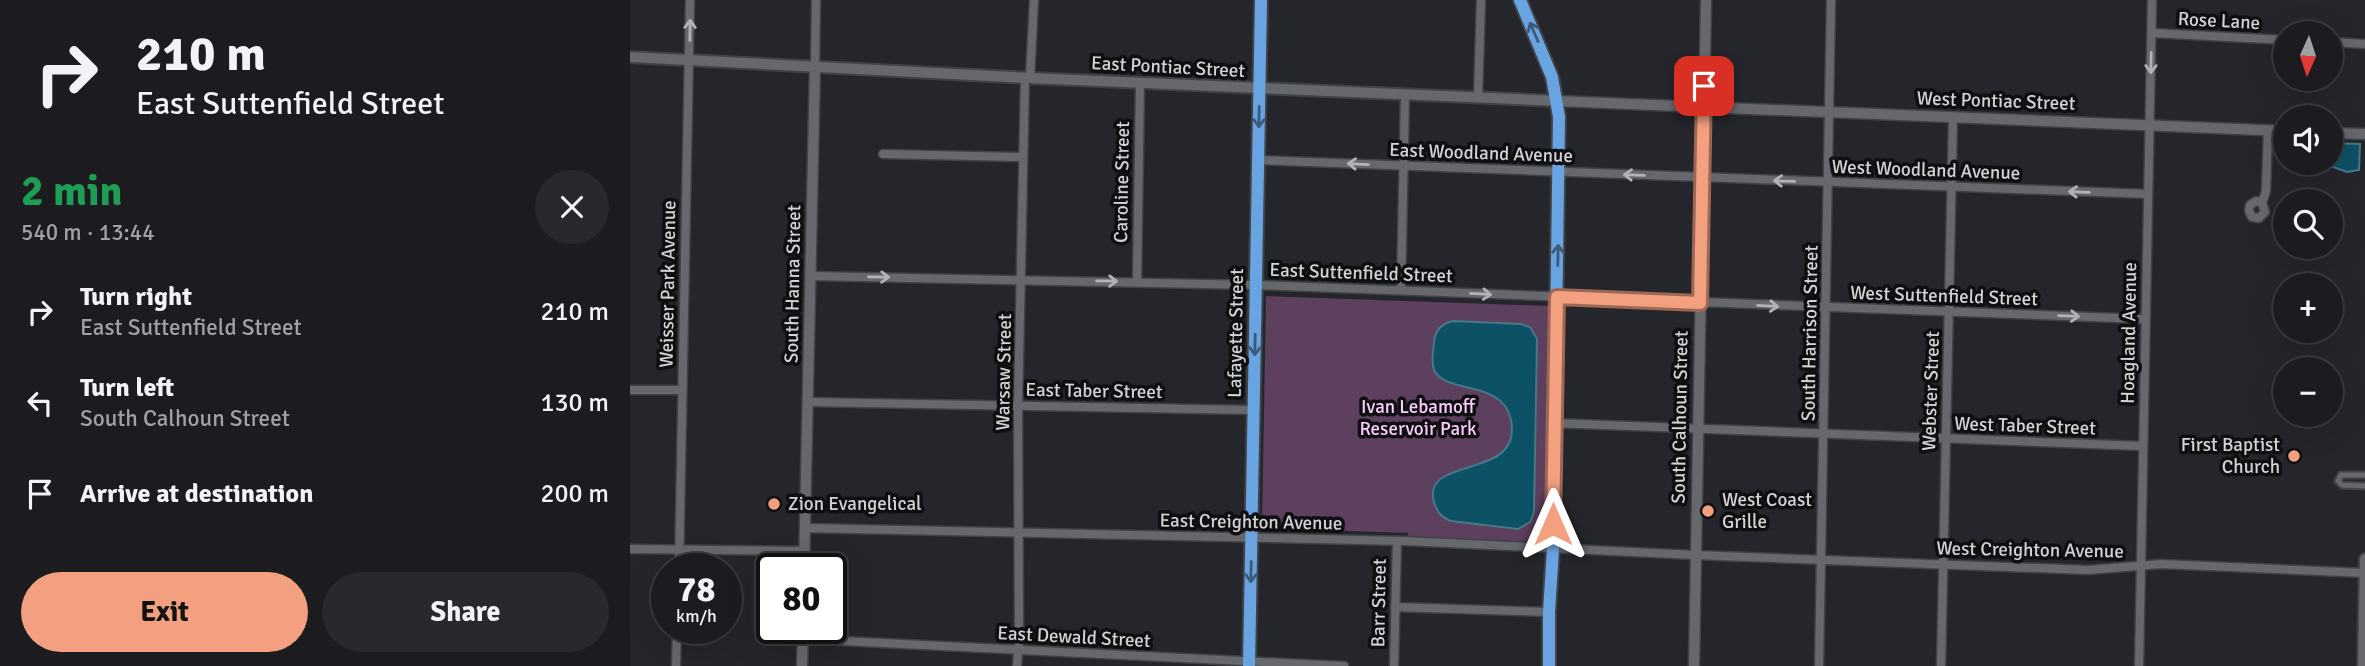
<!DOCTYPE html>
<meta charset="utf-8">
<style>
:root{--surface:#1c1c20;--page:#29292d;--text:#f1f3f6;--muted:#a0a1a5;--line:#3a3a3e;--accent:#f2a080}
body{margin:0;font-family:Signika,sans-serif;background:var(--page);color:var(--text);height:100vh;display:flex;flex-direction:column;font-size:26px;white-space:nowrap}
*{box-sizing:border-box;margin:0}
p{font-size:23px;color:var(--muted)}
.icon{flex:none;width:38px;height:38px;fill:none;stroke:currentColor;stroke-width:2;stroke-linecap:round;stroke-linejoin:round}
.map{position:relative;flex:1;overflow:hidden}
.drawer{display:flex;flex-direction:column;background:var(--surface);width:630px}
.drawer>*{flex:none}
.guide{background:#1c1c20;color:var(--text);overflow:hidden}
.needle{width:46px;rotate:183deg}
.controls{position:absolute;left:1643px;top:21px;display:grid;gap:14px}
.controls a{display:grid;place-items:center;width:70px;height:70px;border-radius:50%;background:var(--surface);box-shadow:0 7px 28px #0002,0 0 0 2px var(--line);font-size:35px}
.speed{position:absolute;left:21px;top:553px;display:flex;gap:14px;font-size:35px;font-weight:700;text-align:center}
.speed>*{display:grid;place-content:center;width:91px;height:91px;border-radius:50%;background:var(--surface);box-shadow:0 7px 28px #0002,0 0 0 2px var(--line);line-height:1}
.speed small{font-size:18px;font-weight:400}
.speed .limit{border:4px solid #111;border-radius:10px;background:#fff;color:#111}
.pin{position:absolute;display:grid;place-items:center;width:60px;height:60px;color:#fff;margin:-30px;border-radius:14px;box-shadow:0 4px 10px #0006}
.me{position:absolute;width:77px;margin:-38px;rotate:0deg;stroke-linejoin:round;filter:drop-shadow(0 0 5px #0008)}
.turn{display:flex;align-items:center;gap:24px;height:147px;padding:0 21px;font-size:32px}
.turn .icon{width:91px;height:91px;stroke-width:2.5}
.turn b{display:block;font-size:49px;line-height:60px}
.round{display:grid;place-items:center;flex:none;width:74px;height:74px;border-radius:37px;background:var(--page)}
.head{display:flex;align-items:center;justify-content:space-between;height:119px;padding:0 21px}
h1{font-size:42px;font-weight:800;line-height:52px;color:#1e9e55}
.cta{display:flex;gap:14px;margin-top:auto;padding:14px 21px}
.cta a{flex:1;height:80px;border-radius:42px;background:var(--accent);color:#111;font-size:28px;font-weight:800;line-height:80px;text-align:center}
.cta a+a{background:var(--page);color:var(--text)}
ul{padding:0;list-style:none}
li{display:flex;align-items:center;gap:21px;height:91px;padding:0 21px}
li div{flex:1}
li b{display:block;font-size:26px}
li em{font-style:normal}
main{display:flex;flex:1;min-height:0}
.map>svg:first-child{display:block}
.green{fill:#5d3f5e}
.water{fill:#0d5167;stroke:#487888;stroke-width:2}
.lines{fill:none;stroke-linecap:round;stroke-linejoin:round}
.pedestrian-casing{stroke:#414246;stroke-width:9}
.minor-casing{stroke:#414246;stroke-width:11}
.tertiary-casing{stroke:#414246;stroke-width:13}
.secondary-casing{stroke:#414246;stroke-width:14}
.trunk-casing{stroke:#414246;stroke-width:16}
.pedestrian{stroke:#66686e;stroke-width:5}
.minor{stroke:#66686e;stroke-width:8}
.tertiary{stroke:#66686e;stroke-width:10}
.secondary{stroke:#66686e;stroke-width:10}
.trunk{stroke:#68a4e2;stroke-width:12}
.oneway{stroke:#b2b3b7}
.oneway2{stroke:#3c5a7a}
.route-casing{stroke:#9d6853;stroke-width:18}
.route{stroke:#f2a080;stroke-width:12}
.poi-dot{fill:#f2a080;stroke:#0f0f11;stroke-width:2.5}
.labels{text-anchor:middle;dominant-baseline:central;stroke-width:7;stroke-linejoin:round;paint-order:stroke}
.street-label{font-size:19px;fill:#d2d3d6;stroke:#0f0f11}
.park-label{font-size:19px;fill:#fcccfc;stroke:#0f0f11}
.poi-label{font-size:19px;fill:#d2d3d6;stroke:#0f0f11;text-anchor:start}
</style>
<main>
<section class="drawer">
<div class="guide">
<div class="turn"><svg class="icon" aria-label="right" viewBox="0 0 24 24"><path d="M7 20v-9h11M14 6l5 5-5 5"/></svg><div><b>210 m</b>East Suttenfield Street</div></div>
</div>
<div class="head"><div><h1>2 min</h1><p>540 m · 13:44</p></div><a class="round"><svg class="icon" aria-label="close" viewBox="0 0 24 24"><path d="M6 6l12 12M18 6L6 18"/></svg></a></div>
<ul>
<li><svg class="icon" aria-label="right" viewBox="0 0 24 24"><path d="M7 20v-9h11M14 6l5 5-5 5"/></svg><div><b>Turn right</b><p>East Suttenfield Street</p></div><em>210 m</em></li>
<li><svg class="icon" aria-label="left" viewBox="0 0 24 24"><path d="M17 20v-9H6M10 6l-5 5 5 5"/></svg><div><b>Turn left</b><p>South Calhoun Street</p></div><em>130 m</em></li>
<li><svg class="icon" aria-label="arrive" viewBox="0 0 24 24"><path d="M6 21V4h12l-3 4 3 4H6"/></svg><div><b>Arrive at destination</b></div><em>200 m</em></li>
</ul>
<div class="cta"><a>Exit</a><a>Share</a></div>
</section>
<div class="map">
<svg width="1735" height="666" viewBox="0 0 1735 666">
<rect width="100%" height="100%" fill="#25262b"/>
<!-- green -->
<path class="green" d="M636,296L919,306L915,538L906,542L778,537V533L635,528L632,526Z"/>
<!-- water -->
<g class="water">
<path d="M1701,143L1730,144L1729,170L1717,172L1700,166L1703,157Z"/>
<path d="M823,321L891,324L900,327L907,339L904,512L900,522L888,529L821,521C811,517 807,512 804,502C791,454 893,482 881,420C873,379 816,395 804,370C801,362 803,351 804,343C805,330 811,324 823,321Z"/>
</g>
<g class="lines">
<!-- pedestrian casing -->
<g class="pedestrian-casing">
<path id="pedestrian" d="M1735,475H1711L1708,481L1712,485L1735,486"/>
</g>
<!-- minor casing -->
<g class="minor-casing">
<g id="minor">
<path d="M1522,33L1656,40"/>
<path d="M1701,42L1735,44"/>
<path d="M185,66L186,0"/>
<path d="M400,78L404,0"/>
<path d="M848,98L851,0"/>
<path d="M253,154L392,157"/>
<path d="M628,160L1518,194"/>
<path d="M1632,203L1626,201L1620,205L1619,211L1622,217L1629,218L1635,212L1632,203L1636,191L1638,130"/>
<path d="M181,276L626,285L1515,319"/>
<path d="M507,282L510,83"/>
<path d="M771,290L775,95"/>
<path d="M0,390H51"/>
<path d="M178,402L623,410"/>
<path d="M923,423L1512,446"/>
<path d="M176,528L775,541L1065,555L1458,570L1531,564L1735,573"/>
<path d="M0,549L175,551"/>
<path d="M49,569L60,0"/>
<path d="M765,607L919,612"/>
<path d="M173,639L714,666"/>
<path d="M46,666L47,628"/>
<path d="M387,666L389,640L388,406L395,78"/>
<path d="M764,666L767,541"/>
<path d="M1189,666L1201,0"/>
<path d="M1311,666L1323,117"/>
<path d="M1509,666L1522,0"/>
</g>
</g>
<!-- tertiary casing -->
<g class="tertiary-casing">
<g id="tertiary">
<path d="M928,101L1656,131"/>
<path d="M1701,133L1735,134"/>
<path d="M174,569L185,66"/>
<path d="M172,666L173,628"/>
<path d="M1064,666L1076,0"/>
</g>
</g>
<!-- secondary casing -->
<g class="secondary-casing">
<g id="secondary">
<path d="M0,57L400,78L928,101"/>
<path d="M1733,666L1735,559"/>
</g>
</g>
<!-- trunk casing -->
<g class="trunk-casing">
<g id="trunk">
<path d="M890,0L922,77L929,117L923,549L919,612V666"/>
<path d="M619,666L631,0"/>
</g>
</g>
<!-- pedestrian -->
<use href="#pedestrian" class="pedestrian"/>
<!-- minor -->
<use href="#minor" class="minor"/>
<!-- tertiary -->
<use href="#tertiary" class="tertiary"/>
<!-- secondary -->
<use href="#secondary" class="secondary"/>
<!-- trunk -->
<use href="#trunk" class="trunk"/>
</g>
<!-- one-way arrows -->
<defs><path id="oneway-shaft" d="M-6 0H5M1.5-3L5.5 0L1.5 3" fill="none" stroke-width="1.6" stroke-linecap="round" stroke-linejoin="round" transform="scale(1.75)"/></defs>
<g class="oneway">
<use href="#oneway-shaft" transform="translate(60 30) rotate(-89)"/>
<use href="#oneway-shaft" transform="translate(1521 63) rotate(91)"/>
<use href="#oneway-shaft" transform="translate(728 164) rotate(-177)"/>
<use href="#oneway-shaft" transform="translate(1004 175) rotate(-178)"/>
<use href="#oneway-shaft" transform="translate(1154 181) rotate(-178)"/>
<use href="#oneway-shaft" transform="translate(1449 192) rotate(-178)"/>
<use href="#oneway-shaft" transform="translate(249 277) rotate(1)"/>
<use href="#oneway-shaft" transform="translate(477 281) rotate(1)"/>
<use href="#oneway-shaft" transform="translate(851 294) rotate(3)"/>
<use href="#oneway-shaft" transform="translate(1138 306) rotate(3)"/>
<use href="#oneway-shaft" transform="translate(1439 316) rotate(2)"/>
</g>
<g class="oneway2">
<use href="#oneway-shaft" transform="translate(904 32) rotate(-113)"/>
<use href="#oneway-shaft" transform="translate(629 117) rotate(91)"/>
<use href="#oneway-shaft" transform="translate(928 255) rotate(-89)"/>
<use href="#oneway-shaft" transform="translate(625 345) rotate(91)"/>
<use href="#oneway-shaft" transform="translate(621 572) rotate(91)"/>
</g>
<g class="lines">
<!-- route casing -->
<g class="route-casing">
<path id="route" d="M923,524L927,297L1070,303L1074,86"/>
</g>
<!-- route -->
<use href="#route" class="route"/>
</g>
<!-- markers -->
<g class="poi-dot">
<circle cx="1664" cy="456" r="7"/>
<circle cx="144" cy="504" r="7"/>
<circle cx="1078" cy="511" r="7"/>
</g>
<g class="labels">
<!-- street labels -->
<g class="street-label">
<text transform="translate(1589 21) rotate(3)">Rose Lane</text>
<text transform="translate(538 67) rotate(3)">East Pontiac Street</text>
<text transform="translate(1366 101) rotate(2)">West Pontiac Street</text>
<text transform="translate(851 153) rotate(2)">East Woodland Avenue</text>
<text transform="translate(1296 170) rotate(2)">West Woodland Avenue</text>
<text transform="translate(492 182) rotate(-89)">Caroline Street</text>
<text transform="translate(731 273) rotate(2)">East Suttenfield Street</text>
<text transform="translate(38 284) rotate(-89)">Weisser Park Avenue</text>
<text transform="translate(163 284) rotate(-89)">South Hanna Street</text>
<text transform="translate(1314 296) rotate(2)">West Suttenfield Street</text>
<text transform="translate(606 333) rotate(-89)">Lafayette Street</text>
<text transform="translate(1180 333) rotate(-89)">South Harrison Street</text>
<text transform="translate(1499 333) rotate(-89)">Hoagland Avenue</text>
<text transform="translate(374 372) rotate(-89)">Warsaw Street</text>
<text transform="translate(464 391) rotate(1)">East Taber Street</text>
<text transform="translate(1301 391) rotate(-88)">Webster Street</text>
<text transform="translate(1050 417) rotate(-89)">South Calhoun Street</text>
<text transform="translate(1395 426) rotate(2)">West Taber Street</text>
<text transform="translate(621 522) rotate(1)">East Creighton Avenue</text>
<text transform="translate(1400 550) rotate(1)">West Creighton Avenue</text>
<text transform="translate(749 603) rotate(-89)">Barr Street</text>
<text transform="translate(444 637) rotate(3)">East Dewald Street</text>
</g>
<!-- park labels -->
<g class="park-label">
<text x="788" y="407">Ivan Lebamoff<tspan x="788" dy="22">Reservoir Park</tspan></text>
</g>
<!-- poi labels -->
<g class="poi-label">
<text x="1650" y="445" text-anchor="end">First Baptist<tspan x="1650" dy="22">Church</tspan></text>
<text x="1092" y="500">West Coast<tspan x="1092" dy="22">Grille</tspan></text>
<text x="158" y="504">Zion Evangelical</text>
</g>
</g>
</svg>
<div class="controls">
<a><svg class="needle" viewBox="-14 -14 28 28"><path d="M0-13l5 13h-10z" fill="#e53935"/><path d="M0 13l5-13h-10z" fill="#a0a1a5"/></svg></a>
<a><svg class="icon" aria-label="sound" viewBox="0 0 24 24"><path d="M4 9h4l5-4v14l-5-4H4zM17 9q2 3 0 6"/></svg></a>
<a><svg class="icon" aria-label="search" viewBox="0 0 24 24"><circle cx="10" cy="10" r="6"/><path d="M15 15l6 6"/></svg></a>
<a>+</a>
<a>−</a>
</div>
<div class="speed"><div>78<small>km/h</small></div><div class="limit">80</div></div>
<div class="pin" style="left:1074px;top:86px;background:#d93025"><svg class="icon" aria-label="arrive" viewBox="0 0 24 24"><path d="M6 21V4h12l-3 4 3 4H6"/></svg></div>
<svg class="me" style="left:923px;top:524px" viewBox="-20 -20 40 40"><path d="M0-17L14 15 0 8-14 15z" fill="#f2a080" stroke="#fff" stroke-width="4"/></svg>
</div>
</main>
